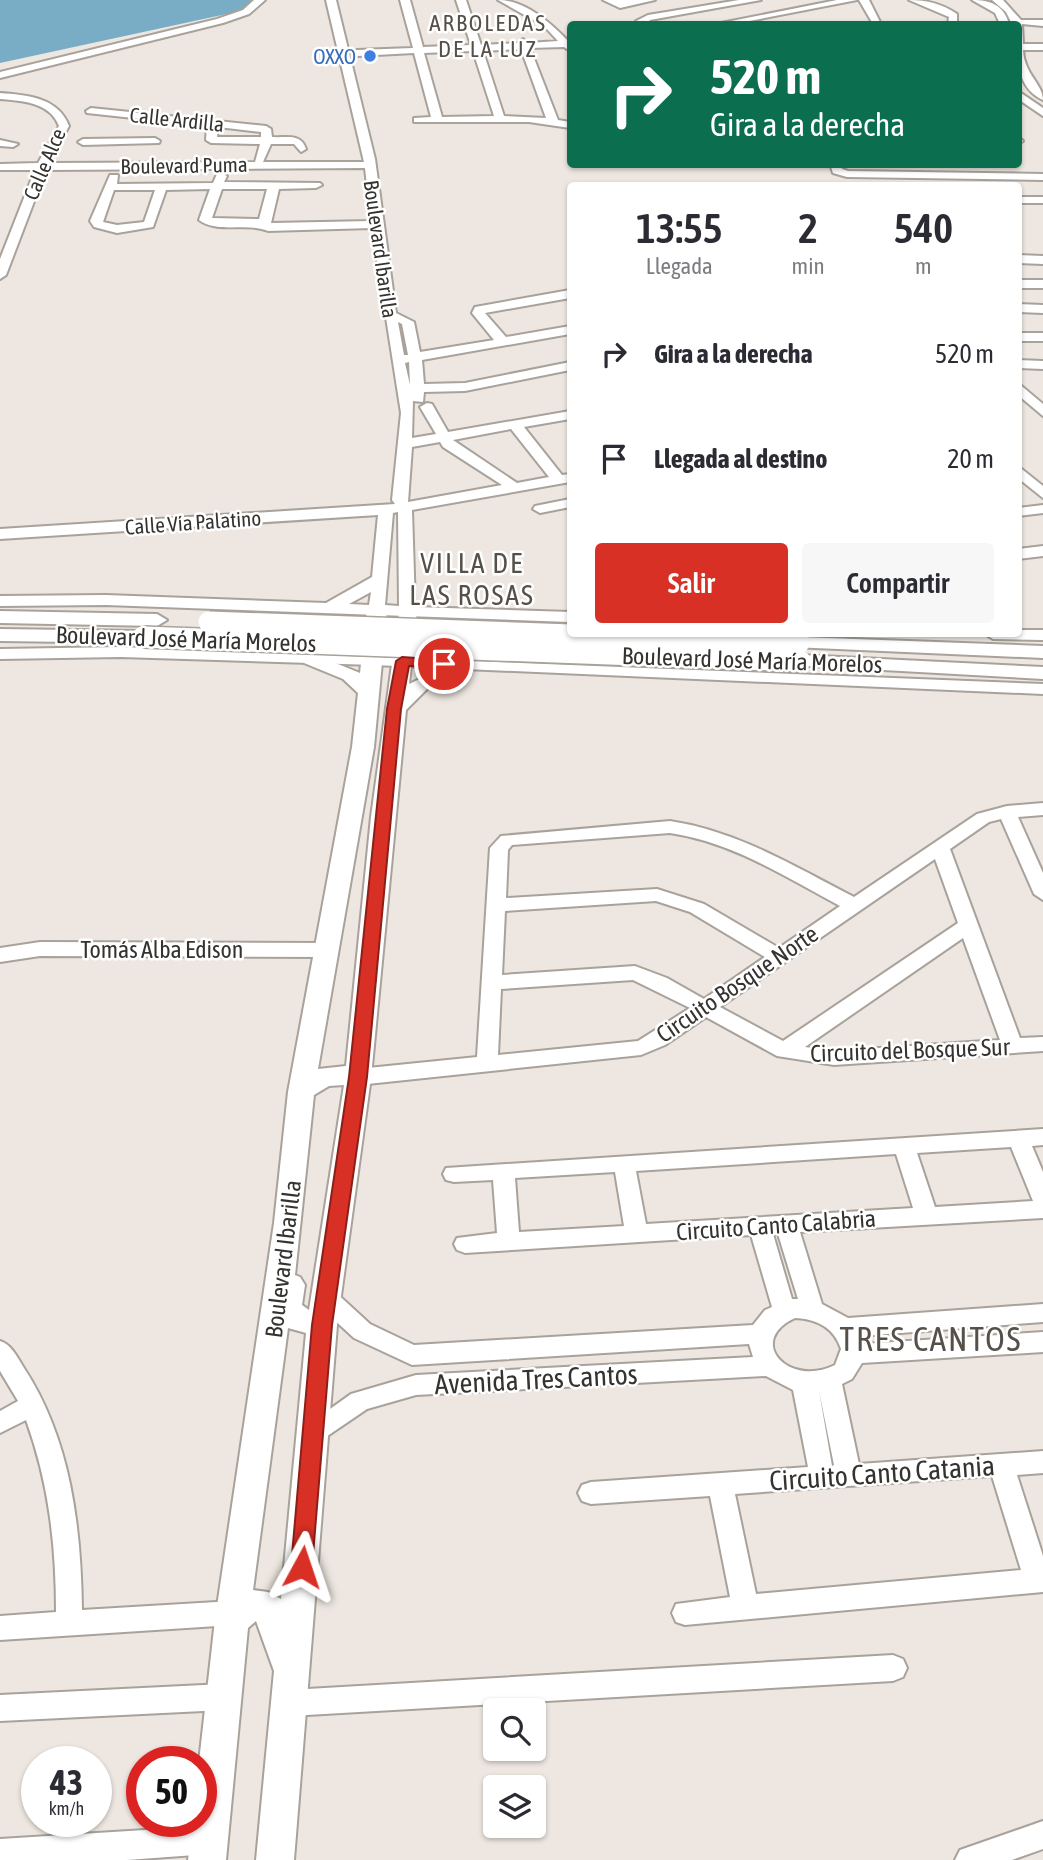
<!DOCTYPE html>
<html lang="es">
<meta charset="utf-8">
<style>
:root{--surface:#fff;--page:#f7f7f7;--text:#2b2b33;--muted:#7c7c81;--accent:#d93025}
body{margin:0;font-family:"Asap Condensed",sans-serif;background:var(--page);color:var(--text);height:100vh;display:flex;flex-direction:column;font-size:26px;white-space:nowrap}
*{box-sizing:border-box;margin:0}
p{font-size:23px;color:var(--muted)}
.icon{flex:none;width:38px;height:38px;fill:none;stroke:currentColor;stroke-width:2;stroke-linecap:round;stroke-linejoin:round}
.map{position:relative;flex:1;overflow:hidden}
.details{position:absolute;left:567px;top:182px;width:455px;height:455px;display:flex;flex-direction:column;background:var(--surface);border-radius:7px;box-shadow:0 2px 5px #0004}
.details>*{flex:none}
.top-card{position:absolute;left:567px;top:21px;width:455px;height:147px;border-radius:7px;box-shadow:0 2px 5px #0004;background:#0b6e4f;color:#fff;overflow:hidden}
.tools{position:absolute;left:483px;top:1698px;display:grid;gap:14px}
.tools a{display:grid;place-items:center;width:63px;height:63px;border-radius:7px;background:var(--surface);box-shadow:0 2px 5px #0004;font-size:35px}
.speed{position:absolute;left:21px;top:1746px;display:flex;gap:14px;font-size:35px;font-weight:700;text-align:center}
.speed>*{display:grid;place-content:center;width:91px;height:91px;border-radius:50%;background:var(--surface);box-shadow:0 2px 5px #0004;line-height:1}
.speed small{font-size:18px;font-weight:400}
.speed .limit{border:10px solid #d22;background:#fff;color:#111}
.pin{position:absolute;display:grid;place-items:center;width:60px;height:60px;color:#fff;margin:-30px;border:4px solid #fff;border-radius:50%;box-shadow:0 2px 7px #0007}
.me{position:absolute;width:77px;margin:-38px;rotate:5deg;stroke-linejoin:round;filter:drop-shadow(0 0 5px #0008)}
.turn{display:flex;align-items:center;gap:24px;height:147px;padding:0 28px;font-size:32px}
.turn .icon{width:91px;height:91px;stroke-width:2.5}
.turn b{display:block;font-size:49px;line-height:60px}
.eta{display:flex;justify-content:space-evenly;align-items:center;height:119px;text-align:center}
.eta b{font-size:42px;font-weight:600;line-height:49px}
.action{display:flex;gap:14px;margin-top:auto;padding:14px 28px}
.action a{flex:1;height:80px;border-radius:7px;background:var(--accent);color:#fff;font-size:28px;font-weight:600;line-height:80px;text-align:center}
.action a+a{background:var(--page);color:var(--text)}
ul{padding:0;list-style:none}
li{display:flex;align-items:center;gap:21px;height:105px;padding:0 28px}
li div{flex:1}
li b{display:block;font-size:26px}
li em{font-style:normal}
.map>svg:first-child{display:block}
.water{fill:#78adc5}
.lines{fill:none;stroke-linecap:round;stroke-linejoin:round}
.minor-casing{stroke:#a8a29b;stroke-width:4}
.major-casing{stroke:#a8a29b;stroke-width:4}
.minor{fill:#fff;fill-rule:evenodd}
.major{fill:#fff;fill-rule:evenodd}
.major-bridge-casing{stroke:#a8a29b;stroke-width:24;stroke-linecap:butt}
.major-bridge{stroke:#fff;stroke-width:21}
.route{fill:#d93025;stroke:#8d1f18;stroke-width:2}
.shop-dot{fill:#3f7fe0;stroke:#fff;stroke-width:2.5}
.labels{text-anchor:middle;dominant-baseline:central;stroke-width:5;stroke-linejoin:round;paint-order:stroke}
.far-shop-label{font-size:21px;fill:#366cbe;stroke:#fff;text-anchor:end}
.far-street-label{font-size:21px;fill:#353330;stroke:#fff}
.far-quarter-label{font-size:23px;letter-spacing:2px;fill:#55504a;stroke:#fff}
.street-label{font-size:24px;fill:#353330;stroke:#fff}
.quarter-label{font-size:28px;letter-spacing:2px;fill:#55504a;stroke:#fff}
.near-street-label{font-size:28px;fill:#353330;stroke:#fff}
.near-quarter-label{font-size:33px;letter-spacing:2px;fill:#55504a;stroke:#fff}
</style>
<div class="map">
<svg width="1043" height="1860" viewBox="0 0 1043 1860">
<rect width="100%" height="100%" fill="#eee7e1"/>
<!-- water -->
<path class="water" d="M0,0H255L245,10L0,63Z"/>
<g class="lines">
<!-- minor casing -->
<g class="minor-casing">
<g id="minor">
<path d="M254,0H265L249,14L223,23L0,78V72L217,19L243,10Z"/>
<path d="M326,0H336L375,159L396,313L414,322L420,352L494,340L472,313L475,307L570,290V298L485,313L506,337L570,326V334L422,360L424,384L465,383L570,362V370L465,391L424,392L423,402L413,401L412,438L436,434L420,407L427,403L432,404L448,432L570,411V419L524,427L562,475L570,474V482L412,510L415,607L570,612V622L106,605L0,606V596L106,595L326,603L372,577L378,515L0,539V529L395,504L392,500L401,413L372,228L268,231C247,222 218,234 199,220L210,189L166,190L153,227L117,233L94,227L90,221L110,175H118L117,184L213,183L217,174L221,173L227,176L224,182L320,183L322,185L316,188L279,189L271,223L371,221L365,168L46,170L6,275L0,279V259L35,170H0V164L38,163L59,126C50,102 22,101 0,99V93C27,95 58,97 69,126L49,163L255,162L260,144L211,143L206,140L207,126L87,113L86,111L91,108L266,126L271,129L272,137C287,138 301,133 306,149L301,152L294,144H271L263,162H364ZM218,127L261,132V137H217ZM222,189H267L259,219L212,218ZM114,190H155L144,222L117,225L103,222ZM398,322L402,324L408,355H404ZM409,362L410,385L405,363ZM511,429L549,477L517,483L453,440ZM440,442L443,447L502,485L408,502L412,447ZM398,512L399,606L385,605L393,513ZM371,592L369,605L349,604Z"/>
<path d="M400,0H410L423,47L471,45L456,0H466L481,45L518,43L523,39L528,43L558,41L544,26L498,0C526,0 552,24 570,43V51L564,47L530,48L558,120L570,122V128L529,122H414V118L431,117L414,53L357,56L352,53L357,50L413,48ZM521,49L546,118L504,116L483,51ZM473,51L494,116L442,117L424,53Z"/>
<path d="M603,0H655L620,8Z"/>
<path d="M739,0H761L650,20L647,24H639L636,21L648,15Z"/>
<path d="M837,0H857L734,24H716Z"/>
<path d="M859,0H869L881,24H873Z"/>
<path d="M909,0C928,0 942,4 957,14V24H948L949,17Z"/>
<path d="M972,0C990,0 1004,5 1009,24H1000L995,13Z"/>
<path d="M992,0H1003L1021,20H1043V26L1022,24L1023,44H1043V50H1023C1024,74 1043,84 1043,100C1013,86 1018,52 1018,24H1012L1006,12Z"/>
<path d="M1018,91L1043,108V116L1018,99Z"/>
<path d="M1018,136L1023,141L1018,144Z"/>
<path d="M155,138L160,141L159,143L83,145L78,142L83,139Z"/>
<path d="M0,140L18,144L13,147L0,146Z"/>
<path d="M830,164H841L842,169L848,171L1043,174V180L847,177L833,173Z"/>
<rect x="1018" y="197" width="25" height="6"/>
<path d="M1018,255L1043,256V264L1018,263Z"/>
<rect x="1018" y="280" width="25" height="8"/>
<path d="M1018,304L1043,305V313L1018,312Z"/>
<rect x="1018" y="333" width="25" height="8"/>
<path d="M1018,360L1043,361V369L1018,368Z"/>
<path d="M1018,383L1043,404V416L1018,395Z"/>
<path d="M1018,466L1043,486V498L1018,478Z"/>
<path d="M570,499V507L540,513L533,509L535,506Z"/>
<path d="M1043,505V513L1018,516V508Z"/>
<path d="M1043,546V556L1018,559V549Z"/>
<path d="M1018,630H1043V640L993,639L985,634H1018Z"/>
<path d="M121,647L1043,684V694L374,665L121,657L0,659V649Z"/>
<path d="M1043,803V815L1018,817L1043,873V900L1034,894L1001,819L989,822L950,849L1020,1038L1043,1037V1051L834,1065L777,1056L706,1017L665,1045L641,1055L358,1085L351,1082L348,1077L351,1072L358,1069L477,1057L490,848L501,836L670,821C737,831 794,866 854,897L977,814L1007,806ZM670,833C732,842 786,877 840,906L779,948L704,904L657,889L506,898L508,850L512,845ZM935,859L958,923L783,1041L720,1007ZM656,901L690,912L765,957L704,999L667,978L635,966L502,975L505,911ZM963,938L1000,1040L834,1051L805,1047ZM633,980L690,1008L638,1041L498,1055L501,989Z"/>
<path d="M40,942L325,943L335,950L325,957L40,956L0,962V948Z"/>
<path d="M1043,1129V1145L1032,1146L1043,1172V1218L800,1232L822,1304L848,1318L1043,1304V1322L861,1336L863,1344L1043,1332V1352L862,1363L852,1379L842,1384L859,1464L1043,1451V1473L1017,1475L1043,1556V1592L685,1625L676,1622L672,1613L676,1604L730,1597L710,1496L591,1504L582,1501L578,1493L582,1485L591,1482L808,1467L793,1390L766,1376L416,1395L367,1409L314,1445L305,1441L302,1434L305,1427L351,1394L416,1375L753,1357L749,1344L412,1365L354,1338L317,1304L313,1297L317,1290L325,1288L333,1290L370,1324L414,1345L753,1325L765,1310L772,1307L751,1235L465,1253L457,1250L454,1244L457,1238L497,1233L493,1180L454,1182L446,1180L443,1174L446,1168ZM1011,1147L1033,1201L935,1207L917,1153ZM896,1154L913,1208L646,1224L636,1171ZM615,1172L624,1226L519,1232L515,1178ZM773,1234H778L798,1299H792ZM795,1318C816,1319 834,1327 841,1349L835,1365C789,1388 745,1341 795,1318ZM819,1391L834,1465L832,1466ZM992,1476L1021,1570L756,1594L735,1494Z"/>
<path d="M0,1341C12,1345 17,1357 24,1368C71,1440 81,1527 82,1610L233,1601L242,1604L246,1613L242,1622L233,1625L0,1640V1616L56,1612C56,1546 49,1483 26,1420L0,1433V1411L18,1401L0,1371Z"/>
<path d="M893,1655L903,1659L907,1668L903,1677L893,1681L290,1716L280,1712L276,1703L280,1694L290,1690Z"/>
<path d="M224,1684L234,1688L238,1697L234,1706L224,1710L0,1721V1695Z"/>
<path d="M1043,1821V1849L1012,1860H955L960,1850Z"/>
<path d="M209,1826L219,1830L223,1840L219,1850L209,1854L127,1860H0V1839Z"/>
</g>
</g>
<!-- major casing -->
<g class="major-casing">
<g id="major">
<path d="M377,603L387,609L374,747L318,1069L346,1066L371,817L400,606H414L417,610L409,684L458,661H472L475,665L472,669L428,688L406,710L371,1077L337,1325L294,1860H256L274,1671L256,1621L248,1628L226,1860H188L193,1822H201L199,1762L215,1620L274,1223L288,1092L352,747L358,693L343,679L304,663L301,659L311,653L360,673L367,609ZM344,1085L309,1310L302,1305L305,1285L300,1277L295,1275L314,1095L329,1086ZM288,1328L306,1333L281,1599L268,1592L253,1590Z"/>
<path d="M0,611L157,614L167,620L157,626L0,623Z"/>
<path d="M0,629L143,631L153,637L143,643L0,641Z"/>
<path d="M799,637L1043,646V658L792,647L789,643Z"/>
<path d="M800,655L1043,667V679L793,665L790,661L793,657Z"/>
</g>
</g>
<!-- minor -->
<use href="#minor" class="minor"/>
<!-- major -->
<use href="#major" class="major"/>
<!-- major-bridge casing -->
<g class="major-bridge-casing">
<g id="major-bridge">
<path d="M209,622L799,643"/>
<path d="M143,637L800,661"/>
</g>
</g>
<!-- major-bridge -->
<use href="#major-bridge" class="major-bridge"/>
</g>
<!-- route -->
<path class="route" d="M402,657L444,660L451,664L444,668L409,666L401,709L367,1077L332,1325L312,1567L309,1574L302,1577L294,1574L291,1567L312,1325L349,1077L387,709L396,661Z"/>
<!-- markers -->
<circle class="shop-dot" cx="370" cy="56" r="7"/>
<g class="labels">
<!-- far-shop labels -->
<g class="far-shop-label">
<text x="356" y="56">OXXO</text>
</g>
<!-- far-street labels -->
<g class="far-street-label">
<text transform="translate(177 119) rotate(6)">Calle Ardilla</text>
<text transform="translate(44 164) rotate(-67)">Calle Alce</text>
<text transform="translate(184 165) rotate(-1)">Boulevard Puma</text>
<text transform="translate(381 249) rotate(82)">Boulevard Ibarilla</text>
<text transform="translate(193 522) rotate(-4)">Calle Vía Palatino</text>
</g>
<!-- far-quarter labels -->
<g class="far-quarter-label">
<text x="488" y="23">ARBOLEDAS<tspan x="488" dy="26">DE LA LUZ</tspan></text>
</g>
<!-- street labels -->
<g class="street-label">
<text transform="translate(186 639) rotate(2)">Boulevard José María Morelos</text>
<text transform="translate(752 660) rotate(2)">Boulevard José María Morelos</text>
<text x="162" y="949">Tomás Alba Edison</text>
<text transform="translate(737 984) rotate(-34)">Circuito Bosque Norte</text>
<text transform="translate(910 1050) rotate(-2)">Circuito del Bosque Sur</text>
<text transform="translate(776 1225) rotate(-4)">Circuito Canto Calabria</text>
<text transform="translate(283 1259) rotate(-83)">Boulevard Ibarilla</text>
</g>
<!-- quarter labels -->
<g class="quarter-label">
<text x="472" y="563">VILLA DE<tspan x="472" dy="32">LAS ROSAS</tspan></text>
</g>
<!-- near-street labels -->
<g class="near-street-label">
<text transform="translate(536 1379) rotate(-3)">Avenida Tres Cantos</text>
<text transform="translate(882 1473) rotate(-4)">Circuito Canto Catania</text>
</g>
<!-- near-quarter labels -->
<g class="near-quarter-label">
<text x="931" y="1339">TRES CANTOS</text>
</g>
</g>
</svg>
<div class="tools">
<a><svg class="icon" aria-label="search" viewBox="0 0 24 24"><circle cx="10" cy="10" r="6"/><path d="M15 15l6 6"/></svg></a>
<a><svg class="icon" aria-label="layers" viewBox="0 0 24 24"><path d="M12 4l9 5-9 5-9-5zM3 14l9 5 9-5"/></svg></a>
</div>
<div class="speed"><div>43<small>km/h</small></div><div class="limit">50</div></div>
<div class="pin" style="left:444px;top:664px;background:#d93025"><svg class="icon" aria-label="arrive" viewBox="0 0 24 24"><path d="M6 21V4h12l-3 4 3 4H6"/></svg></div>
<svg class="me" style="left:302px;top:1567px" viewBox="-20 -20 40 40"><path d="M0-17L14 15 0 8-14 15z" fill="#d93025" stroke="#fff" stroke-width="4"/></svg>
<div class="top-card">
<div class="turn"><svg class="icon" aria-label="right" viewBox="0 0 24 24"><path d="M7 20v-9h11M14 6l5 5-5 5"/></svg><div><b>520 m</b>Gira a la derecha</div></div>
</div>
<section class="details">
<div class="eta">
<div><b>13:55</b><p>Llegada</p></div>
<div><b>2</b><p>min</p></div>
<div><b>540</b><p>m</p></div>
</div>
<ul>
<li><svg class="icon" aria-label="right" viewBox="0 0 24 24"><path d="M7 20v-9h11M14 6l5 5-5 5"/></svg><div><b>Gira a la derecha</b></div><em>520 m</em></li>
<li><svg class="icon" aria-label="arrive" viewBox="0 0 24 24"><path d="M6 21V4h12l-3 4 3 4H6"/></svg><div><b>Llegada al destino</b></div><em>20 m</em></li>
</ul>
<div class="action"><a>Salir</a><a>Compartir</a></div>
</section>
</div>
